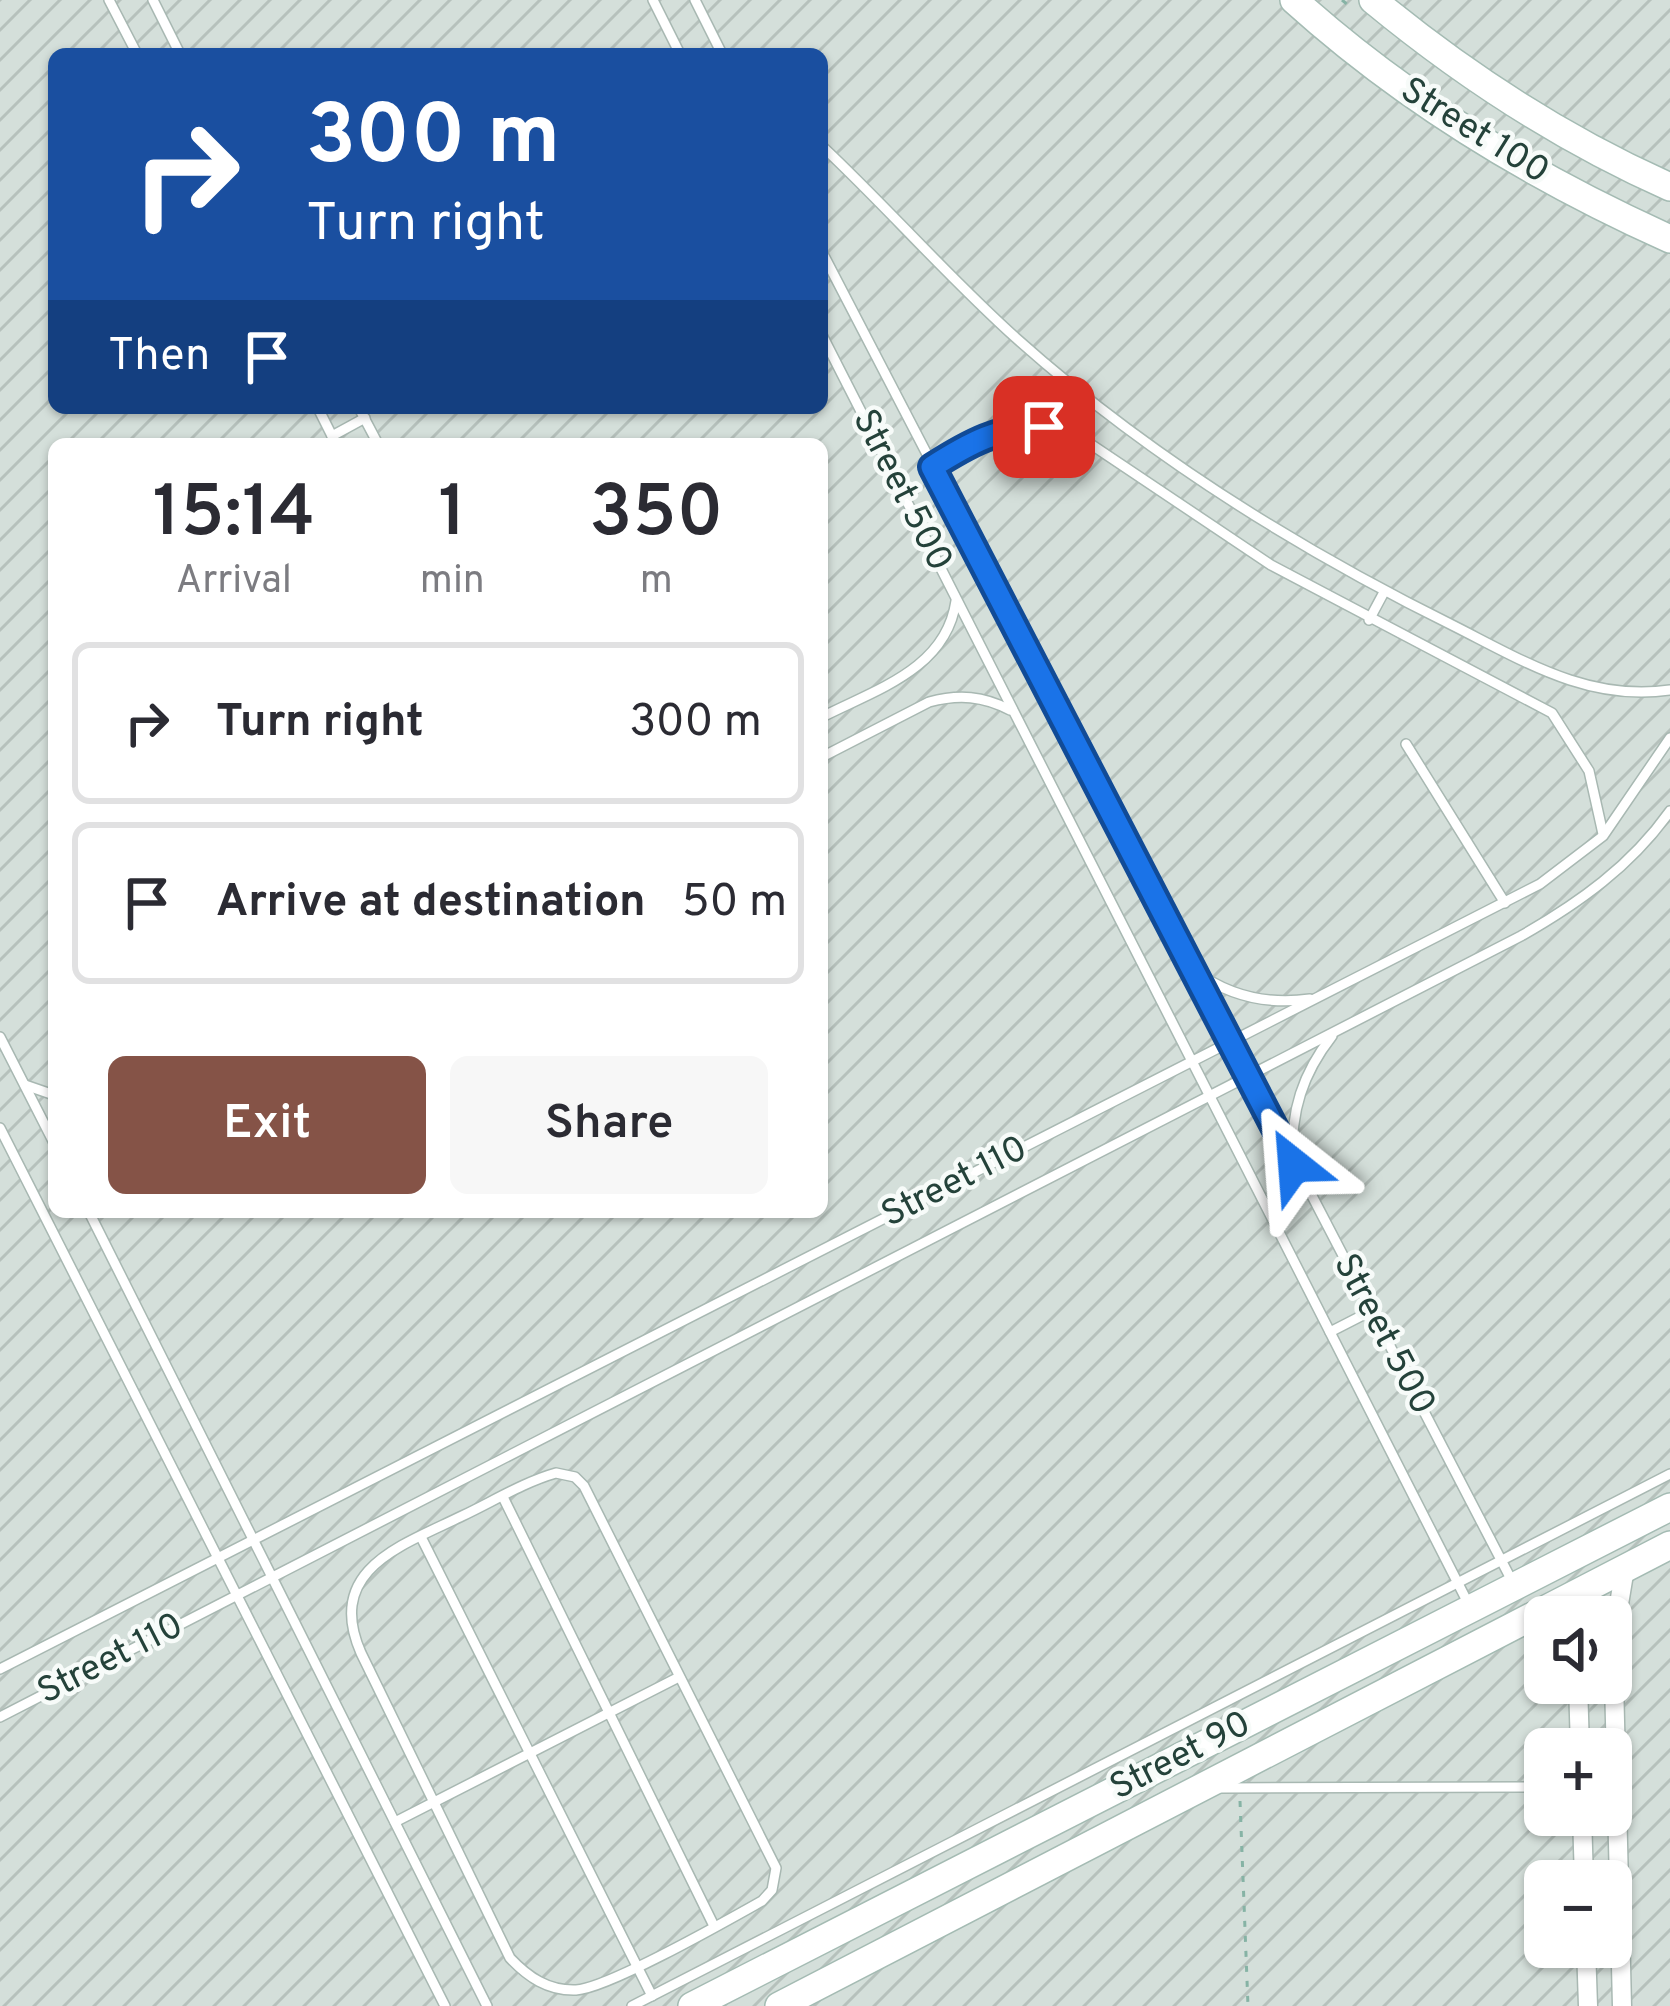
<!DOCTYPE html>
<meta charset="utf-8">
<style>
:root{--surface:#fff;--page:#f7f7f7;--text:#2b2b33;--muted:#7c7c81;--line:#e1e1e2;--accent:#855347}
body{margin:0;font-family:Overpass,sans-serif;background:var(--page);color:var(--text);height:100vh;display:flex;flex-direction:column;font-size:45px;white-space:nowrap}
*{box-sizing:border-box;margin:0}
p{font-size:39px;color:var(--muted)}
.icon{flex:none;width:66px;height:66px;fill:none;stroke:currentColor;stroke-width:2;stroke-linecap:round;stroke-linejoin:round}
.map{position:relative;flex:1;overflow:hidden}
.drawer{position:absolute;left:48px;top:438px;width:780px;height:780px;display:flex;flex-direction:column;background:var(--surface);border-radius:18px;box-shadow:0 3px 9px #0004}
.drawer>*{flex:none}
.banner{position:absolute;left:48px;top:48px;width:780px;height:366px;border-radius:18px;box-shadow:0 3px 9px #0004;background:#1a4fa0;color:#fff;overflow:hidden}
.buttons{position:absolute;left:1524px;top:1596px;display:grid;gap:24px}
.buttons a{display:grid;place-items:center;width:108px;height:108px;border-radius:18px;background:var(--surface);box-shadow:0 3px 9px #0004;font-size:60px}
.pin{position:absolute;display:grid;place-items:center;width:102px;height:102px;color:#fff;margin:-51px;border-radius:24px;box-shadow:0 6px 18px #0006}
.me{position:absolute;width:132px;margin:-66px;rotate:332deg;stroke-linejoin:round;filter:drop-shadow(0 0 9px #0008)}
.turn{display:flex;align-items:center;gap:42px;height:252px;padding:0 60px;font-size:54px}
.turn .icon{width:156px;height:156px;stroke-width:2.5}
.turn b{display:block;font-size:84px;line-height:102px}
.then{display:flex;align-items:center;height:114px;padding:0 60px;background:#0003;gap:24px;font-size:45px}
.eta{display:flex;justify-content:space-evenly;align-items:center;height:204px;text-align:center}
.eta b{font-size:72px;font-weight:600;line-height:84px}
.button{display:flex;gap:24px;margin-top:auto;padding:24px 60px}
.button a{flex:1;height:138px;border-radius:18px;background:var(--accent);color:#fff;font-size:48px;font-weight:600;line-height:138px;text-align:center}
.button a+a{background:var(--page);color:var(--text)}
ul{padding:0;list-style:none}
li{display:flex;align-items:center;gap:36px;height:162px;margin:0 24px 18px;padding:0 36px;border:6px solid var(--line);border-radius:18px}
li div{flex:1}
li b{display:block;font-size:45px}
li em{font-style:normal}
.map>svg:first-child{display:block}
.industrial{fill:url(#industrial-furrows);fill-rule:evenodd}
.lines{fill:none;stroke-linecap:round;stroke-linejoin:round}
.lane-casing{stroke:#a8b8b2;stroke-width:12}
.street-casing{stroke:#a8b8b2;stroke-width:21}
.secondary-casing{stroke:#a4bbb3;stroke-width:30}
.path{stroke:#86b3a5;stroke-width:3;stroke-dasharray:6 9;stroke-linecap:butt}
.lane{stroke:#fff;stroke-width:9}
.street{stroke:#fff;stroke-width:18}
.secondary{stroke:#fff;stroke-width:27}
.route-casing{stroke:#114b97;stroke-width:30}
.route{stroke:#1a73e8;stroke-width:21}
.labels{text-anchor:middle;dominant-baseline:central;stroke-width:9;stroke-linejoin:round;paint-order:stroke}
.street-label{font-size:36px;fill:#24423a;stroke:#f7fbf9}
</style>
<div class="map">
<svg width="1670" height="2006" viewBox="0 0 1670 2006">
<defs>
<pattern id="industrial-furrows" width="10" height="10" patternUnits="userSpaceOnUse" patternTransform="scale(3)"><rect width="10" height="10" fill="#d4dfda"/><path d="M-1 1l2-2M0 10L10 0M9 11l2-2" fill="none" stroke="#b6c1bc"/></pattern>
</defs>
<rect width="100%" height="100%" fill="#e6efeb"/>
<!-- industrial -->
<path class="industrial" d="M0,0H1670V2006H0ZM54,54H822V408H54ZM54,444H822V1212H54ZM1545,1617H1611V1683H1545ZM1545,1749H1611V1815H1545ZM1545,1881H1611V1947H1545Z"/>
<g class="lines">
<!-- lane casing -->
<g class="lane-casing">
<g id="lane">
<path d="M109,0L137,54"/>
<path d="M153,0L180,54"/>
<path d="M653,0L680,54"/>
<path d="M695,0L722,54"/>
<path d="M822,146C888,208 948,277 1016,338C1148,456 1298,549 1456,627C1525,662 1590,702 1670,690"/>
<path d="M822,252L1512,1581"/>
<path d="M822,335L1468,1603"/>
<path d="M318,408L336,444"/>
<path d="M359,408L378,444"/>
<path d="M332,436L365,418"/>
<path d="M932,467L966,446L1004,430L1044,427L1083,439L1271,565L1552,713L1589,771L1603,834"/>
<path d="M1369,620L1384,592"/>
<path d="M822,717C877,689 946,669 956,601"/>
<path d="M1406,744L1505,903"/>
<path d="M822,757L929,702C959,694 983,696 1010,710"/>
<path d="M1195,971C1229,996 1268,1005 1310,999"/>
<path d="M0,1037L54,1143"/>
<path d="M25,1085L54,1095"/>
<path d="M0,1128L445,2006"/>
<path d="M1293,1159C1290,1112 1303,1073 1332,1036"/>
<path d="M89,1212L487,2006"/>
<path d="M1330,1332L1371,1311"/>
<path d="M556,1473L575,1477L584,1486L776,1868L772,1890L762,1901C728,1920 609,1988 576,1990C548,1991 528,1977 510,1958L361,1653C324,1569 403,1545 462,1516C492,1502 524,1482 556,1473Z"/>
<path d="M503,1497L714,1926"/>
<path d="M421,1537L652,1996"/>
<path d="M0,1669L1540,884L1603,836L1670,738"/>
<path d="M0,1717L1521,936C1579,903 1631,866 1670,811"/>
<path d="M1222,1788L1545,1787"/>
<path d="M395,1822L679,1677"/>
<path d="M632,2006L1670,1474"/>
</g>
</g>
<!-- street casing -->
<g class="street-casing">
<g id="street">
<path d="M1578,1683L1580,1749"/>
<path d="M1582,1815L1584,1881"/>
<path d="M1586,1947L1588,2006"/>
<path d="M1622,2006L1613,1640L1625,1568"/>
</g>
</g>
<!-- secondary casing -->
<g class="secondary-casing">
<g id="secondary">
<path d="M1294,0C1406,101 1532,177 1670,239"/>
<path d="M1373,0C1464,75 1562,139 1670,187"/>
<path d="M692,2006L1670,1507"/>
<path d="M779,2006L1670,1545"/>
</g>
</g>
<!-- path -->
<g class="path">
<path d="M1342,0L1353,9"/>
<path d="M1240,1801L1248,2006"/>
</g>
<!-- lane -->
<use href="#lane" class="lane"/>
<!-- street -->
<use href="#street" class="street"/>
<!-- secondary -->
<use href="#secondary" class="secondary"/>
</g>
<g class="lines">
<!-- route casing -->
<g class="route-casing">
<path id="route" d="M1044,427C1000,426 968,444 932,467L1294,1165"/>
</g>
<!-- route -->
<use href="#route" class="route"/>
</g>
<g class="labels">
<!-- street labels -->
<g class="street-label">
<text transform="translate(1474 132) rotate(32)">Street 100</text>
<text transform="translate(901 491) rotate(63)">Street 500</text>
<text transform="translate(955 1183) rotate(-27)">Street 110</text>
<text transform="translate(1383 1335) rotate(62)">Street 500</text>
<text transform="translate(111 1660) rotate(-27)">Street 110</text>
<text transform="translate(1181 1757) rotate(-27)">Street 90</text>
</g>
</g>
</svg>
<div class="buttons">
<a><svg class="icon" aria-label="sound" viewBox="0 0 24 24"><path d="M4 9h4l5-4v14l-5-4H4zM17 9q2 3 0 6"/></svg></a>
<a>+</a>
<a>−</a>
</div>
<div class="pin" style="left:1044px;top:427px;background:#d93025"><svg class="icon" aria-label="arrive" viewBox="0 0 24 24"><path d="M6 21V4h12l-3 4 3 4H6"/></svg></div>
<svg class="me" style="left:1294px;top:1165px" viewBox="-20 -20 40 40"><path d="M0-17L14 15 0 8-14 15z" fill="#1a73e8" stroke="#fff" stroke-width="4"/></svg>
<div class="banner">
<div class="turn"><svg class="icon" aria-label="right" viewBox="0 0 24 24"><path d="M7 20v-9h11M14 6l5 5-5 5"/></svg><div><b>300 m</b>Turn right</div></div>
<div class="then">Then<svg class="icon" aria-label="arrive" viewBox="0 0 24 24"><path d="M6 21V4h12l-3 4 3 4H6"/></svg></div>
</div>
<section class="drawer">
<div class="eta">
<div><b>15:14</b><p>Arrival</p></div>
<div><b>1</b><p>min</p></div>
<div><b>350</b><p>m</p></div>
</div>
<ul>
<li><svg class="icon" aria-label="right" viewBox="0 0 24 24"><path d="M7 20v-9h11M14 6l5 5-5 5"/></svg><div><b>Turn right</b></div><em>300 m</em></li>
<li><svg class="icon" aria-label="arrive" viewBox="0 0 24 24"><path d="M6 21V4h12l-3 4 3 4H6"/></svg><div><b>Arrive at destination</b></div><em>50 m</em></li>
</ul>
<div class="button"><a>Exit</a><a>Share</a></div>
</section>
</div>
